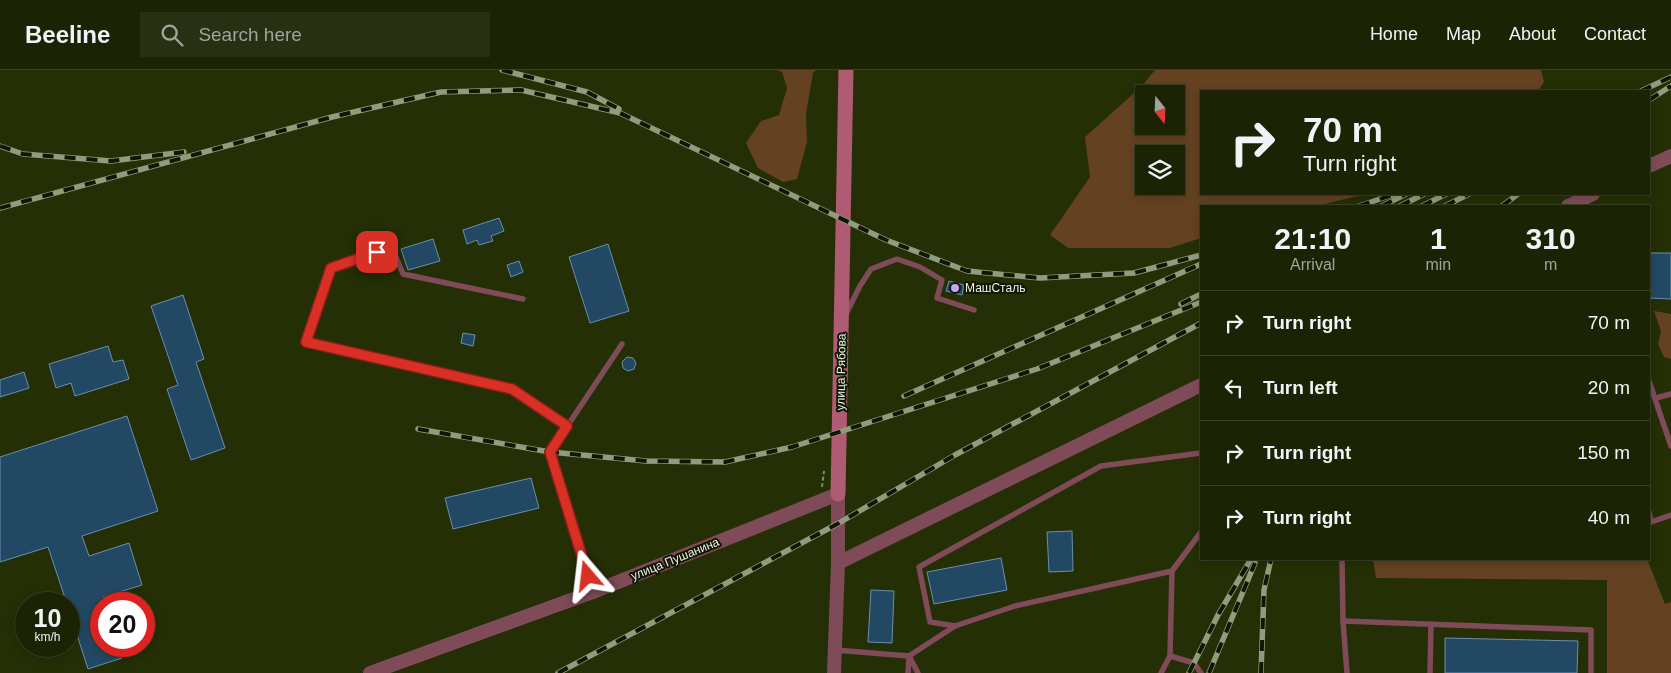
<!DOCTYPE html>
<meta charset="utf-8">
<style>
:root{--surface:#1b2304;--page:#282f13;--text:#f1f3f6;--muted:#a0a49a;--line:#394026}
body{margin:0;font-family:Arial,sans-serif;background:var(--page);color:var(--text);height:100vh;display:flex;flex-direction:column;font-size:19px;white-space:nowrap}
*{box-sizing:border-box;margin:0}
p{font-size:16px;color:var(--muted)}
.icon{flex:none;width:28px;height:28px;fill:none;stroke:currentColor;stroke-width:2;stroke-linecap:round;stroke-linejoin:round}
.map{position:relative;flex:1;overflow:hidden}
.side{position:absolute;left:1200px;top:135px;width:450px;height:355px;display:flex;flex-direction:column;background:var(--surface);border-radius:0px;box-shadow:0 2px 8px #0003,0 0 0 1px var(--line)}
.side>*{flex:none}
.banner{position:absolute;left:1200px;top:20px;width:450px;height:105px;border-radius:0px;box-shadow:0 2px 8px #0003,0 0 0 1px var(--line);background:#1b2304;color:var(--text);overflow:hidden}
.needle{width:32px;rotate:162deg}
.fabs{position:absolute;left:1135px;top:15px;display:grid;gap:10px}
.fabs a{display:grid;place-items:center;width:50px;height:50px;border-radius:0px;background:var(--surface);box-shadow:0 2px 8px #0003,0 0 0 1px var(--line);font-size:25px}
.speed{position:absolute;left:15px;top:522px;display:flex;gap:10px;font-size:25px;font-weight:700;text-align:center}
.speed>*{display:grid;place-content:center;width:65px;height:65px;border-radius:50%;background:var(--surface);box-shadow:0 2px 8px #0003,0 0 0 1px var(--line);line-height:1}
.speed small{font-size:12px;font-weight:400}
.speed .limit{border:8px solid #d22;background:#fff;color:#111}
.pin{position:absolute;display:grid;place-items:center;width:42px;height:42px;color:#fff;margin:-21px;border-radius:10px;box-shadow:0 2px 8px #0006}
.me{position:absolute;width:55px;margin:-28px;rotate:343deg;stroke-linejoin:round;filter:drop-shadow(0 0 4px #0008)}
.turn{display:flex;align-items:center;gap:18px;height:105px;padding:0 20px;font-size:22px}
.turn .icon{width:65px;height:65px;stroke-width:2.5}
.turn b{display:block;font-size:35px;line-height:42px}
.eta{display:flex;justify-content:space-evenly;align-items:center;height:85px;text-align:center}
.eta b{font-size:30px;font-weight:700;line-height:35px}
ul{padding:0;list-style:none}
li{display:flex;align-items:center;gap:15px;height:65px;padding:0 20px;border-top:1px solid var(--line)}
li div{flex:1}
li b{display:block;font-size:19px}
li em{font-style:normal}
header{display:flex;align-items:center;gap:30px;box-sizing:border-box;height:70px;padding:0 25px;background:var(--surface);border-bottom:1px solid var(--line)}
header strong{font-size:24px}
nav{display:flex;gap:28px;margin-inline-start:auto;font-size:18px}
.search{width:350px;height:45px;background:var(--page);display:flex;align-items:center;gap:12px;box-sizing:border-box;padding:0 18px;border-radius:0px;color:var(--muted);font-size:19px}
.map>svg:first-child{display:block}
.green{fill:#634121;fill-rule:evenodd}
.building{fill:#234863;stroke:#688fae}
.lines{fill:none;stroke-linecap:round;stroke-linejoin:round}
.path{stroke:#828b6a;stroke-width:2;stroke-dasharray:4 2.5;stroke-linecap:butt}
.service{stroke:#804b59;stroke-width:5.5}
.tertiary{stroke:#804b59;stroke-width:14}
.secondary{stroke:#af5b73;stroke-width:15}
.rail-casing{stroke:#929c7c;stroke-width:5.5}
.rail{stroke:#101505;stroke-width:4;stroke-dasharray:11;stroke-linecap:butt}
.route-casing{stroke:#8d1f18;stroke-width:12}
.route{stroke:#d93025;stroke-width:9}
.poi-dot{fill:#c5a6f0;stroke:#101505;stroke-width:2}
.labels{text-anchor:middle;dominant-baseline:central;stroke-width:4;stroke-linejoin:round;paint-order:stroke}
.poi-label{font-size:12px;fill:#eff7e0;stroke:#101505;text-anchor:start}
.street-label{font-size:12px;fill:#eff7e0;stroke:#101505}
</style>
<header>
<strong>Beeline</strong>
<div class="search"><svg class="icon" aria-label="search" viewBox="0 0 24 24"><circle cx="10" cy="10" r="6"/><path d="M15 15l6 6"/></svg>Search here</div>
<nav><a>Home</a><a>Map</a><a>About</a><a>Contact</a></nav>
</header>
<div class="map">
<svg width="1671" height="603" viewBox="0 0 1671 603">
<rect width="100%" height="100%" fill="#242f05"/>
<!-- green -->
<g class="green">
<path d="M777,0H816L813,3L806,44L807,72L797,109L783,112L758,98L746,73L761,51L779,45L787,18L782,2Z"/>
<path d="M1155,0H1541L1544,12L1538,21H1201V124H1367L1315,136H1201V168L1170,178H1068L1050,165L1090,107L1085,67L1142,16ZM1144,24H1176V56H1144ZM1144,84H1176V116H1144Z"/>
<path d="M1654,241L1671,244V289L1664,287L1658,274L1661,261Z"/>
<path d="M1373,489H1647L1665,534L1671,532V603H1607V510L1376,508Z"/>
</g>
<!-- building -->
<g class="building">
<path d="M499,148L504,161L491,166L493,171L479,175L477,170L467,174L463,160Z"/>
<path d="M433,169L440,191L408,200L401,179Z"/>
<path d="M608,174L629,241L590,253L569,187Z"/>
<path d="M1649,183H1671V229L1649,228Z"/>
<path d="M519,191L523,202L511,207L507,195Z"/>
<path d="M949,211L964,215L962,225L946,221Z"/>
<path d="M183,225L204,289L196,292L225,378L191,390L167,319L178,315L151,236Z"/>
<path d="M463,263L475,265L473,276L461,273Z"/>
<path d="M108,276L113,292L123,290L129,309L75,326L71,313L56,318L49,294Z"/>
<path d="M627,287L633,288L636,293L634,299L628,301L623,298L622,292Z"/>
<path d="M24,302L29,318L0,327V310Z"/>
<path d="M127,346L158,441L82,466L89,486L129,473L142,515L103,527L105,534H101V576H118L122,588L88,599L69,540V534H67L48,477L0,492V387Z"/>
<path d="M531,408L539,438L453,459L445,428Z"/>
<path d="M1072,461L1073,501L1049,502L1047,462Z"/>
<path d="M1001,488L1007,520L934,534L927,502Z"/>
<path d="M871,520L894,521L892,573L868,572Z"/>
<path d="M1445,568L1578,571L1577,603H1445Z"/>
</g>
<g class="lines">
<!-- path -->
<path class="path" d="M822,417L824,401"/>
<!-- service -->
<g class="service">
<path d="M523,229L403,204L392,177L331,198L306,271L511,319L567,357"/>
<path d="M846,244L860,216L871,199L897,189L920,197L942,210L937,228L974,240"/>
<path d="M1649,311L1671,376"/>
<path d="M1656,328L1671,324"/>
<path d="M1649,442L1651,452L1671,445"/>
<path d="M1342,489L1343,551L1347,603"/>
<path d="M593,522L550,382L622,274"/>
<path d="M1343,551L1591,560V603"/>
<path d="M955,556L930,552L919,497L1101,396L1201,383"/>
<path d="M835,580L909,586L908,603"/>
<path d="M1170,586L1194,593L1201,603"/>
<path d="M918,603L909,586L955,556L1015,536L1172,501L1201,462"/>
<path d="M1161,603L1170,586L1172,501"/>
<path d="M1430,603L1431,554"/>
</g>
<!-- tertiary -->
<g class="tertiary">
<path d="M1649,96L1671,86"/>
<path d="M1568,136L1593,124"/>
<path d="M838,493L1201,315"/>
<path d="M370,603L593,522L838,424V493L834,603"/>
</g>
<!-- secondary -->
<path class="secondary" d="M838,424L846,0"/>
<!-- rail casing -->
<g class="rail-casing">
<g id="rail">
<path d="M502,0L587,22L619,39"/>
<path d="M1641,21L1671,7"/>
<path d="M1649,30L1671,16"/>
<path d="M0,76L23,84L111,91L184,82"/>
<path d="M1359,136L1395,124"/>
<path d="M1382,136L1406,124"/>
<path d="M1400,136L1424,124"/>
<path d="M1422,136L1446,124"/>
<path d="M1445,136L1469,124"/>
<path d="M1502,136L1518,124"/>
<path d="M0,138L332,47L441,22L521,20L620,43L886,170L967,201L1040,208L1134,203L1201,185"/>
<path d="M1181,234L1201,224"/>
<path d="M904,326L1201,194"/>
<path d="M418,359L550,382L646,391L725,392L792,377L1037,299L1201,232"/>
<path d="M558,603L839,453L955,385L1201,253"/>
<path d="M1189,603L1218,545L1251,489"/>
<path d="M1209,603L1255,493"/>
<path d="M1261,603L1264,520L1271,489"/>
</g>
</g>
<!-- rail -->
<use href="#rail" class="rail"/>
</g>
<g class="lines">
<!-- route casing -->
<g class="route-casing">
<path id="route" d="M377,182L331,198L306,272L512,319L567,356L550,382L588,506"/>
</g>
<!-- route -->
<use href="#route" class="route"/>
</g>
<!-- markers -->
<circle class="poi-dot" cx="955" cy="218" r="5"/>
<g class="labels">
<!-- poi labels -->
<g class="poi-label">
<text x="965" y="218">МашСталь</text>
</g>
<!-- street labels -->
<g class="street-label">
<text transform="translate(841 302) rotate(-89)">улица Рябова</text>
<text transform="translate(675 489) rotate(-22)">улица Пушанина</text>
</g>
</g>
</svg>
<div class="fabs">
<a><svg class="needle" viewBox="-14 -14 28 28"><path d="M0-13l5 13h-10z" fill="#e53935"/><path d="M0 13l5-13h-10z" fill="#a0a49a"/></svg></a>
<a><svg class="icon" aria-label="layers" viewBox="0 0 24 24"><path d="M12 4l9 5-9 5-9-5zM3 14l9 5 9-5"/></svg></a>
</div>
<div class="speed"><div>10<small>km/h</small></div><div class="limit">20</div></div>
<div class="pin" style="left:377px;top:182px;background:#d93025"><svg class="icon" aria-label="arrive" viewBox="0 0 24 24"><path d="M6 21V4h12l-3 4 3 4H6"/></svg></div>
<svg class="me" style="left:588px;top:506px" viewBox="-20 -20 40 40"><path d="M0-17L14 15 0 8-14 15z" fill="#d93025" stroke="#fff" stroke-width="4"/></svg>
<div class="banner">
<div class="turn"><svg class="icon" aria-label="right" viewBox="0 0 24 24"><path d="M7 20v-9h11M14 6l5 5-5 5"/></svg><div><b>70 m</b>Turn right</div></div>
</div>
<section class="side">
<div class="eta">
<div><b>21:10</b><p>Arrival</p></div>
<div><b>1</b><p>min</p></div>
<div><b>310</b><p>m</p></div>
</div>
<ul>
<li><svg class="icon" aria-label="right" viewBox="0 0 24 24"><path d="M7 20v-9h11M14 6l5 5-5 5"/></svg><div><b>Turn right</b></div><em>70 m</em></li>
<li><svg class="icon" aria-label="left" viewBox="0 0 24 24"><path d="M17 20v-9H6M10 6l-5 5 5 5"/></svg><div><b>Turn left</b></div><em>20 m</em></li>
<li><svg class="icon" aria-label="right" viewBox="0 0 24 24"><path d="M7 20v-9h11M14 6l5 5-5 5"/></svg><div><b>Turn right</b></div><em>150 m</em></li>
<li><svg class="icon" aria-label="right" viewBox="0 0 24 24"><path d="M7 20v-9h11M14 6l5 5-5 5"/></svg><div><b>Turn right</b></div><em>40 m</em></li>
</ul>
</section>
</div>
